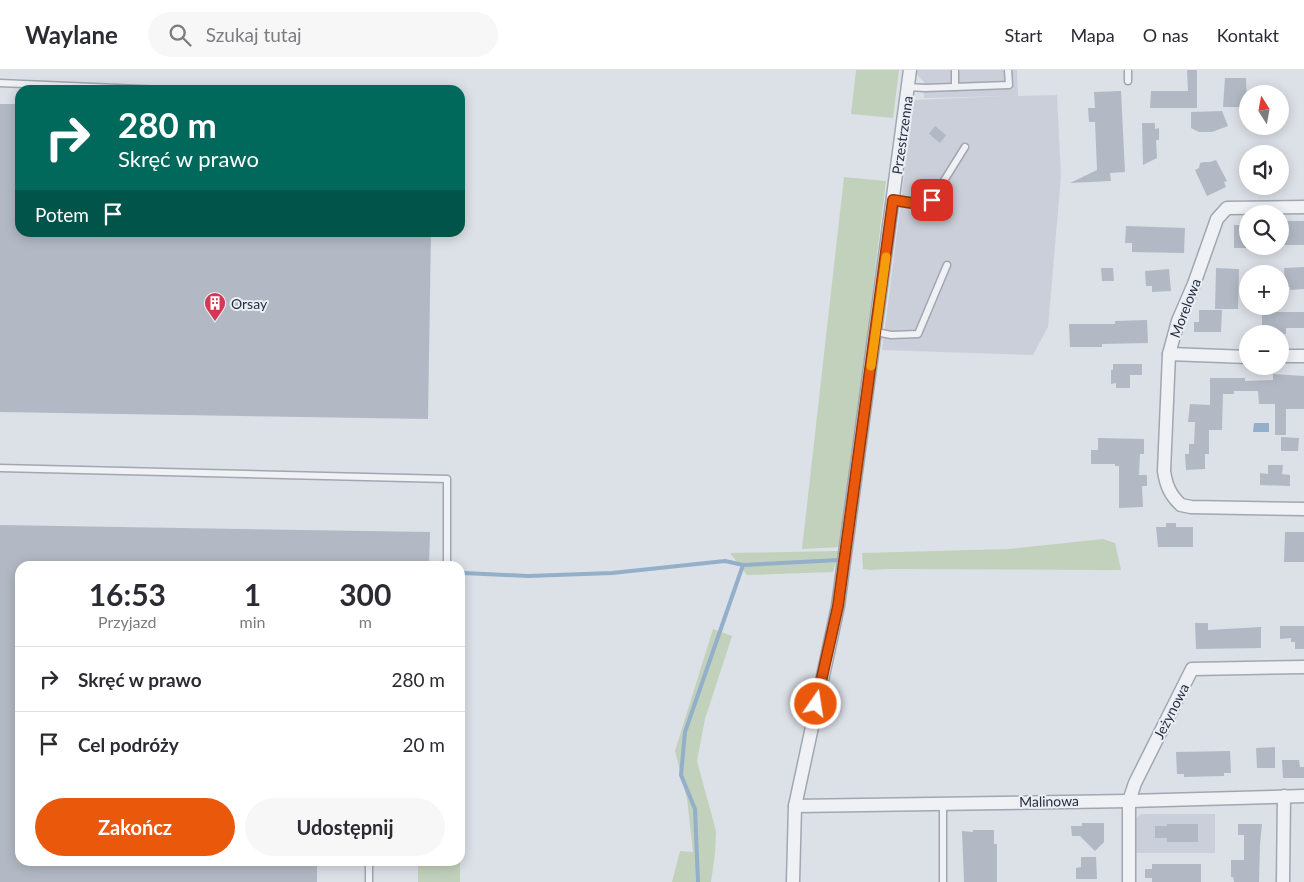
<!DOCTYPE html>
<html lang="pl">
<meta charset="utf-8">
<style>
:root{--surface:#fff;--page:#f7f7f7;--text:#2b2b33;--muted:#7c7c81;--line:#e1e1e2;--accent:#ea580c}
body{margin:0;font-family:Lato,sans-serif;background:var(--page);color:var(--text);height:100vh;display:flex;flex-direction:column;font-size:19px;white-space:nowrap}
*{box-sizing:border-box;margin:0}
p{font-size:16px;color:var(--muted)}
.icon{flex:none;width:28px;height:28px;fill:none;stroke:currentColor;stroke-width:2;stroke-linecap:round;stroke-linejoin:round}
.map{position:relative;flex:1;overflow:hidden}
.details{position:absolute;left:15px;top:491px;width:450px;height:305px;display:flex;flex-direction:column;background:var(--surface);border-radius:15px;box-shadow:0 2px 12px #0003}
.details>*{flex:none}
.banner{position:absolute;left:15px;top:15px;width:450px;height:152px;border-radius:15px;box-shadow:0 2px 12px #0003;background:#00695c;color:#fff;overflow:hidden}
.needle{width:32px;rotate:349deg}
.tools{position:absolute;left:1239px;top:15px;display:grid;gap:10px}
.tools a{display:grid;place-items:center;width:50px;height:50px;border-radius:50%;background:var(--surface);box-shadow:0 2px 12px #0003;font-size:25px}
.pin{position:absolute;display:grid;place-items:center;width:42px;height:42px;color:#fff;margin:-21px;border-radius:10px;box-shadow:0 2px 8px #0006}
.me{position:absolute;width:55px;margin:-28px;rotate:13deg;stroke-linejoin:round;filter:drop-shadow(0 0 4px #0008)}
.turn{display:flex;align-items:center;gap:18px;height:105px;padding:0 20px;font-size:22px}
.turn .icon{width:65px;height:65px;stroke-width:2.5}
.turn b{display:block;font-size:35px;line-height:42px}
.then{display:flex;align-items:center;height:48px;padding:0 20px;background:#0003;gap:10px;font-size:19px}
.eta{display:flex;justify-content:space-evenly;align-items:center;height:85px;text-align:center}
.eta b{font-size:30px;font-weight:700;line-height:35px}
.button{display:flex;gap:10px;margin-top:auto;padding:10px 20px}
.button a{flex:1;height:58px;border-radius:30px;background:var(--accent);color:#fff;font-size:20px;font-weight:700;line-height:58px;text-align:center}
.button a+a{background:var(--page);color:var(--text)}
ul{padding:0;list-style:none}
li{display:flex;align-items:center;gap:15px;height:65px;padding:0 20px;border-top:1px solid var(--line)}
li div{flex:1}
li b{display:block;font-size:19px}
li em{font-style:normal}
header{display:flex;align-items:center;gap:30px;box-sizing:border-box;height:70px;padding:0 25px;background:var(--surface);border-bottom:1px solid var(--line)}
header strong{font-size:24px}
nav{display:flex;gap:28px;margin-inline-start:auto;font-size:18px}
.search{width:350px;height:45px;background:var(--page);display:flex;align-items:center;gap:12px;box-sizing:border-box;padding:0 18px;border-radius:28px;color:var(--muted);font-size:19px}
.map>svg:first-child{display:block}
.built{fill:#cacfd9}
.green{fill:#c2d1bc}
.water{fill:#94afc9}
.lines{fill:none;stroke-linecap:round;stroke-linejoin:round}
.stream{stroke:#94afc9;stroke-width:4}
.building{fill:#b3b9c4}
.lane-casing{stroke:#a1a7b1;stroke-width:9}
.street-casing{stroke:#a1a7b1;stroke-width:15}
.lane{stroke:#eff1f5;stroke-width:6}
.street{stroke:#eff1f5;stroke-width:12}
.route-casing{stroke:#983908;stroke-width:12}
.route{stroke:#ea580c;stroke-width:9}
.slow{stroke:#f59e0b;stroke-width:9}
.labels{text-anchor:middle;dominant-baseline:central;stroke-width:4;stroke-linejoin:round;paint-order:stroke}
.street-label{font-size:14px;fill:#252e3e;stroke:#ebeff5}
.poi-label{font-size:14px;fill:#252e3e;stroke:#ebeff5;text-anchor:start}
</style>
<header>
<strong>Waylane</strong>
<div class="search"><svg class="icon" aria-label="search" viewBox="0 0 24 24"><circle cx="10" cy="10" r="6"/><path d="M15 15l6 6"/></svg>Szukaj tutaj</div>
<nav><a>Start</a><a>Mapa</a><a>O nas</a><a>Kontakt</a></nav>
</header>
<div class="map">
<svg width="1304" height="812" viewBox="0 0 1304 812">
<rect width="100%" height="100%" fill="#dce0e7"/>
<!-- built -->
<g class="built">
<path d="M915,0H1017L1018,26L1057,25L1061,106L1048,257L1033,285L882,280L914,30L1004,26L924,28V12L915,2Z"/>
<path d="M1141,744H1215V783H1135V749Z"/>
</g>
<!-- green -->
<g class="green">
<path d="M856,0H899L893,48L851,44Z"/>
<path d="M844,107L886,111L841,477L802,479Z"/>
<path d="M1103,469L1115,473L1121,500L888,499L870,500L863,499L862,483L1010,479Z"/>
<path d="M839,481L833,502L747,505L730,483Z"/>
<path d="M713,559L732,566L705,649L697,691L716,761L715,784L711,812H672L680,781L693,782L687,729L675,681Z"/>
<rect x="418" y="791" width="42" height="21"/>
</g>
<!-- water -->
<path class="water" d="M1254,353H1269V362H1253Z"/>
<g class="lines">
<!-- stream -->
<g class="stream">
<path d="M464,503L528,506L612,503L725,491L743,495"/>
<path d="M698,812L695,739L681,705L685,662L743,495L839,490"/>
</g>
</g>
<!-- building -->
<g class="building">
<path d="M1187,0H1197V38H1150L1151,21H1188Z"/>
<path d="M1225,8H1246L1247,37H1223Z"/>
<path d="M1121,21L1125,102L1110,103L1111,111L1070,113L1097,100L1095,52H1089L1088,38H1095L1094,22Z"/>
<path d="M0,34H20V162H431L428,349L0,342Z"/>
<path d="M1222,41L1228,56L1212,62H1199L1191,58V42Z"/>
<path d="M1142,53H1155V59L1159,58V70H1156L1157,88L1143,95Z"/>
<path d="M935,56L946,65L940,73L929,64Z"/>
<path d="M1216,90L1227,111L1224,112L1226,117L1207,126L1195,100L1199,98L1200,93L1204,92H1210Z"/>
<rect x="1284" y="151" width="20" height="24"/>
<path d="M1234,155H1245L1248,161V178H1234Z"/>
<path d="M1126,156L1185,158L1184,183L1132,182V173H1125Z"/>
<path d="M1304,197V219L1290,220V217H1285L1284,198Z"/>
<path d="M1101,198H1113L1114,211H1102Z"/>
<path d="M1216,198L1239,199L1238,239H1215Z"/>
<path d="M1169,199L1171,221L1152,222V216H1146L1145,201Z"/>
<path d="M1199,240H1222L1221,262H1194V252H1199Z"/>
<path d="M1262,242H1304V258H1286V264L1262,262Z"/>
<path d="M1147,250L1148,273L1102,274V277H1070L1069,254H1115V251Z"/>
<path d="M1113,294H1142V305H1130V318H1116V313L1111,314V300H1113Z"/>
<path d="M1273,304L1304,306V339H1286V365H1275V334H1259L1258,321H1234V324H1223L1222,360H1209V384H1205V399L1186,400L1185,384H1189V374H1194L1195,352H1188L1190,334L1210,335V308H1245V311L1273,310Z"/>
<path d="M1281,367L1299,368L1298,381H1281Z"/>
<path d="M1098,368L1144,369V384H1140L1139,405H1147V416H1142L1143,437L1119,438V396H1115V394H1091V380H1098Z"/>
<path d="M1268,395H1283L1282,404L1290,405V416L1260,415V403L1268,404Z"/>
<path d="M1166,453H1176V457H1193V477H1158L1156,457H1166Z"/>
<path d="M0,455L430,462L429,496H20V791H317V812H0Z"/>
<path d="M1285,462H1304V492H1284Z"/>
<path d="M1195,553H1208V560L1261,557V578L1196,579Z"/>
<path d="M1280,556H1304V579H1295V572H1291V568L1280,569Z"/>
<path d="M1275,677V698H1257L1256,678Z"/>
<path d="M1230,681L1231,703H1224V706L1184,707V704H1177L1176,682Z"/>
<path d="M1282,690H1299L1300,697H1304V708H1283Z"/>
<path d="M1082,753H1104V772L1095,781L1080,766H1072L1071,756H1082Z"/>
<path d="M1167,754H1198V772H1167V768H1155V756H1167Z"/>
<path d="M1238,754H1262L1260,774L1259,812H1234L1233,807H1231V790H1244V765H1238Z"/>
<path d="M973,760H994V774H997V812H964L962,761L973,762Z"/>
<path d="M1081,787H1096L1097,809H1076V798L1081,797Z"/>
<path d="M1152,794H1201V812H1152V808H1145V799H1152Z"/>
</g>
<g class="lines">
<!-- lane casing -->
<g class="lane-casing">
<g id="lane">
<path d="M955,0V17"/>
<path d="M1128,0V11"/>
<path d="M0,13L163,20"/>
<path d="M908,17L925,18L1009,15L1008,0"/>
<path d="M893,130L918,133L932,130L965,77"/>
<path d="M876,262L891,265L918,264L947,195"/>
<path d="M0,398L447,409V496"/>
<path d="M369,812V791"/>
<path d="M943,812V734"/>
</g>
</g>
<!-- street casing -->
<g class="street-casing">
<g id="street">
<path d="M1304,137L1227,138L1217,149L1194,214L1178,251L1169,284L1164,401C1166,415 1170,425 1181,435L1191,437L1304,439"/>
<path d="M1169,284L1248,287"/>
<path d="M1280,286H1304"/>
<path d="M795,736L1129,731L1304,726"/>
<path d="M793,812L795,736L838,536L910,0"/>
<path d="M1129,812V731L1135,713L1192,599L1304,597"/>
<path d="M1283,812L1284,726"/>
</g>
</g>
<!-- lane -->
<use href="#lane" class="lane"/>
<!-- street -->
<use href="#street" class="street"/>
</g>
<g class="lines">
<!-- route casing -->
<g class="route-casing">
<path id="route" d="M816,634L838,536L893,130L918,134L932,130"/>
</g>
<!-- route -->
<use href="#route" class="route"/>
<!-- slow -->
<path class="slow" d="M871,296L886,187"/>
</g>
<!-- icons -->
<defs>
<g id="building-pin" transform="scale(1.125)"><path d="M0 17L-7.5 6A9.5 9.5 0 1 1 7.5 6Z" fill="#d43853" stroke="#ebeff5"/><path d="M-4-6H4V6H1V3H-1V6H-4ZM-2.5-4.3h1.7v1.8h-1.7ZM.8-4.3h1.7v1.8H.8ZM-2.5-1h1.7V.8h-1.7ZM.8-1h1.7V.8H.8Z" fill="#fff"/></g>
</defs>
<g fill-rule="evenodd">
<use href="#building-pin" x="215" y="233"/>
</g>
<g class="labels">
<!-- street labels -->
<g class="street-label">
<text transform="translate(902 65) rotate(-82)">Przestrzenna</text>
<text transform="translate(1185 238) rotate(-69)">Morelowa</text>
<text transform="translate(1171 641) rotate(-63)">Jeżynowa</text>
<text transform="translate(1049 731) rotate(-1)">Malinowa</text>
</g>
<!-- poi labels -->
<g class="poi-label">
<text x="231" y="233">Orsay</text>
</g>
</g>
</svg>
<div class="tools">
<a><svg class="needle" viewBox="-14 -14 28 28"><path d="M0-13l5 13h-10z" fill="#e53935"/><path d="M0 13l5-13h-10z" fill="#7c7c81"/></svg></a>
<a><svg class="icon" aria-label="sound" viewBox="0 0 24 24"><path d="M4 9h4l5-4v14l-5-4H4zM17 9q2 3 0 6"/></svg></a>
<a><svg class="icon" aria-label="search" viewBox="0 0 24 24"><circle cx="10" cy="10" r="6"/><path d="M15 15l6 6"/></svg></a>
<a>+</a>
<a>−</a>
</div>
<div class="pin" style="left:932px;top:130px;background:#d93025"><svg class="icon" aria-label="arrive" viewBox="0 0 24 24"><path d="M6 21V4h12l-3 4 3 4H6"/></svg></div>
<svg class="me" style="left:816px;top:634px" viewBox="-20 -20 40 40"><circle r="17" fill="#ea580c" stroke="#fff" stroke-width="3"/><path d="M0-11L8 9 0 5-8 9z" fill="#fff"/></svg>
<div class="banner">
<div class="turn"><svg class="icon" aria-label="right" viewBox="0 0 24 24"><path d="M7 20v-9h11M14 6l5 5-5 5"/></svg><div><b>280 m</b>Skręć w prawo</div></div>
<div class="then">Potem<svg class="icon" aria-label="arrive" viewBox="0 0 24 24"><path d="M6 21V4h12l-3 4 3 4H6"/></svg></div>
</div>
<section class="details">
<div class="eta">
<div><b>16:53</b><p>Przyjazd</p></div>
<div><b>1</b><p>min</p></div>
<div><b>300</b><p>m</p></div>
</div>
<ul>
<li><svg class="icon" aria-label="right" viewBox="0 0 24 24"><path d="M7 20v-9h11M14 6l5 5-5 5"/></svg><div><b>Skręć w prawo</b></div><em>280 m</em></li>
<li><svg class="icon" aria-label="arrive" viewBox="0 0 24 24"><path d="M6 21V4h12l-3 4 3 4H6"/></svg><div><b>Cel podróży</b></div><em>20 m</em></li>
</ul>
<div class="button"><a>Zakończ</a><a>Udostępnij</a></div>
</section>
</div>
